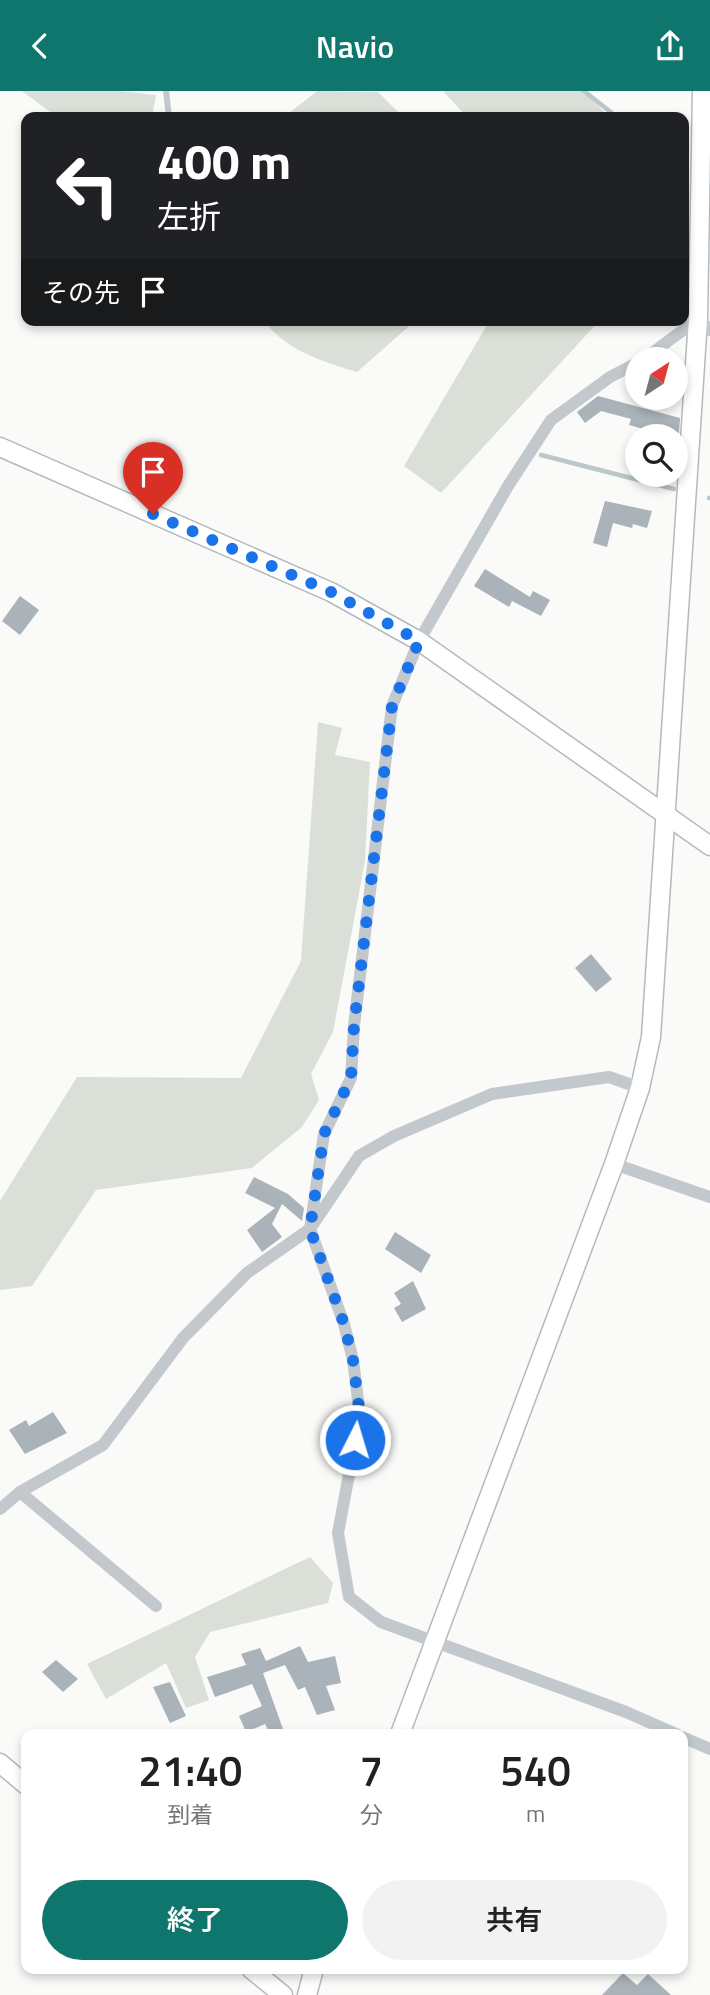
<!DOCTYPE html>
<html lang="ja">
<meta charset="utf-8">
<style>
:root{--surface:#fff;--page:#f2f2f2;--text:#202124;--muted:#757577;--accent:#0f766e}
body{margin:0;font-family:"Titillium Web","Noto Sans JP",sans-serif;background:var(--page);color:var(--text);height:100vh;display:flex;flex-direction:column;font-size:26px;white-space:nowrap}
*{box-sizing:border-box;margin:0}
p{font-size:23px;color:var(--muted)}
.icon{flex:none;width:38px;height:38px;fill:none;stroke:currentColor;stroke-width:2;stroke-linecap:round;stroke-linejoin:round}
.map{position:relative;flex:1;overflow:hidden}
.side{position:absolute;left:21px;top:1638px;width:667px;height:245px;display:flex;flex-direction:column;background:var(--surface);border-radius:14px;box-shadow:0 4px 10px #0003}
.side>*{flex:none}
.hud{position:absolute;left:21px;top:21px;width:668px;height:214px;border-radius:14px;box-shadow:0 4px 10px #0003;background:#202124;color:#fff;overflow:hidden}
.needle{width:46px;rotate:36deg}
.fabs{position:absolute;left:625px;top:256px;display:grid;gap:14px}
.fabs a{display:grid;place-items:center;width:63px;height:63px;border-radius:50%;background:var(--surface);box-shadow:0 4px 10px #0003;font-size:35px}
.pin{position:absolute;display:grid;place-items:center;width:60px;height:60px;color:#fff;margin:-72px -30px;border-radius:50% 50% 50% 0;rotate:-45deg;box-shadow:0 0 7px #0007}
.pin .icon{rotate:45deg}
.me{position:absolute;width:77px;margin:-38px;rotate:5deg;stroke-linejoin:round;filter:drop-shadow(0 0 5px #0008)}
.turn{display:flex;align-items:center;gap:24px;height:147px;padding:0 21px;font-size:32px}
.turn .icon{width:91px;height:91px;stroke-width:2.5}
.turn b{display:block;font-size:49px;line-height:60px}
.then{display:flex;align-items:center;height:66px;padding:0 21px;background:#0003;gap:14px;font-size:26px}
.eta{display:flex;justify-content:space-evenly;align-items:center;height:119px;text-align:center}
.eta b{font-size:42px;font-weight:600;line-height:49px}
.button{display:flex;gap:14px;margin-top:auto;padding:14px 21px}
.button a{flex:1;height:80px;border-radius:42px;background:var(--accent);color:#fff;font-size:28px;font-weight:600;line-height:80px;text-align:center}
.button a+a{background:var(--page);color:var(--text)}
header{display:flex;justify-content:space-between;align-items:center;height:91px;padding:0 21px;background:var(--accent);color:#fff;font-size:32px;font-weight:600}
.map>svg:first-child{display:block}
.green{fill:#dadfd7}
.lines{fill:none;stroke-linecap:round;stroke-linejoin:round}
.stream{stroke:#bbc7cb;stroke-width:4.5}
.building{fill:#aab3b9}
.secondary-casing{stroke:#b3babf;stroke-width:21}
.lane{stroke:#c3c8cc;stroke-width:6}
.street{stroke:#c3c8cc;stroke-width:12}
.secondary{stroke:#fff;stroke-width:18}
.route{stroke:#1a73e8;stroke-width:12;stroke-dasharray:0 21.6}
</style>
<header><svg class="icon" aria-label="back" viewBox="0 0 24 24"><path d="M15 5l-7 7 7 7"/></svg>Navio<svg class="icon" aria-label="share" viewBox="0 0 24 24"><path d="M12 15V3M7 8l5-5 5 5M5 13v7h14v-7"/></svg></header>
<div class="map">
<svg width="710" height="1904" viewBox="0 0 710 1904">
<rect width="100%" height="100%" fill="#fafaf8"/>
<!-- green -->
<g class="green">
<path d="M22,0H118L156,4L152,26H67L49,20Z"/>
<path d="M317,0L378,1L403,26H284Z"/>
<path d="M443,0H586L608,26H467Z"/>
<path d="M263,229H416L357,281C321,270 287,260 263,229Z"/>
<path d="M490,229H600L441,402L404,375Z"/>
<path d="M318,631L342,637L335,664L370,671L365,770L333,941L311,983L319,1009L302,1036L252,1077L96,1099L32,1195L0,1199V1110L77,986L241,987L301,870Z"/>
<path d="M310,1466L333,1492L328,1512L210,1541L195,1566L209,1609L186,1617L166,1572L106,1608L87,1573Z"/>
</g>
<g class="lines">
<!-- stream -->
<g class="stream">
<path d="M584,0L617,26"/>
<path d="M684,207H686"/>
<path d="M541,364L674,398"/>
<path d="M709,407H710"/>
</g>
</g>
<!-- building -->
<g class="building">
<path d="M598,305L680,327L679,343L663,339L661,343L629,334L631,328L601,320L585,332L577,321Z"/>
<path d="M605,410L652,420L647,437L633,433L632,437L613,432L607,456L593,452Z"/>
<path d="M485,478L530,506L533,500L550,509L541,525L512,510L509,516L474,495Z"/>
<path d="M20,505L39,519L20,544L2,530Z"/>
<path d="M591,863L612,888L596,901L575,877Z"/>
<path d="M254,1086L288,1103L304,1117L302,1130L282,1113L272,1133L282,1146L262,1161L247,1139L275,1117L245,1102Z"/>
<path d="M395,1141L431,1164L421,1182L385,1158Z"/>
<path d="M413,1190L426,1218L402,1231L394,1217L401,1213L394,1202Z"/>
<path d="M53,1321L67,1342L25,1363L9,1339L26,1329L29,1335Z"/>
<path d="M300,1555L308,1571L335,1565L341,1592L326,1595L335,1619L317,1624L305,1596L298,1599L285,1574L263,1582L283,1638L270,1643L265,1633L246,1641L239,1625L262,1615L252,1593L215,1606L207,1586L246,1574L241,1563L260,1557L266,1570Z"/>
<path d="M56,1569L78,1588L63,1601L42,1581Z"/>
<path d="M170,1591L186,1625L170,1632L153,1596Z"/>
<path d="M623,1882L637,1894L648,1883L671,1904H602Z"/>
</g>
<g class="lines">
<!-- secondary casing -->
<g class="secondary-casing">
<g id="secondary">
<path d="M0,356L331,501L419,550L710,755"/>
<path d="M400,1643L614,1073L640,997L651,946L698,228L702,0"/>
<path d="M0,1672L26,1694"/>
<path d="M251,1878L283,1904"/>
<path d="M307,1904L314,1878"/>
</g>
</g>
<!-- lane -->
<path class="lane" d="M166,0L169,26"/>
<!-- street -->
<g class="street">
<path d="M644,268L698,228L710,239"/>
<path d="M637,272L610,286L551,329L508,395L419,550L392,615L354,935L351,987L324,1043L310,1138L344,1233L353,1269L360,1325L338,1442L349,1506L381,1531L626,1621L676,1643"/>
<path d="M614,1073L710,1106"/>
<path d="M20,1401L156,1515"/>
<path d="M0,1418L20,1401L103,1354L183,1247L247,1182L310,1138L359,1065L394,1045L492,1003L609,986L640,997"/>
<path d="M682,1646L710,1658"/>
</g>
<!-- secondary -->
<use href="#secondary" class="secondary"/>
</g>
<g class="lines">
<!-- route -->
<path class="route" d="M153,423L331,501L419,550L392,615L354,935L351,987L324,1043L310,1138L344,1233L353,1269L360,1325L355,1349"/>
</g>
</svg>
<div class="fabs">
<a><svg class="needle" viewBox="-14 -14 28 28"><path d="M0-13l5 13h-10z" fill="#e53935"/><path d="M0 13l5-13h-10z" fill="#757577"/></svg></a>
<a><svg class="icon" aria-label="search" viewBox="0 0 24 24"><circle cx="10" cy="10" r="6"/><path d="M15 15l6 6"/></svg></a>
</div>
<div class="pin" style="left:153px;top:423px;background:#d93025"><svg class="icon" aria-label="arrive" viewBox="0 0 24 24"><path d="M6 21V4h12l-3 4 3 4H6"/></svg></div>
<svg class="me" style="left:355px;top:1349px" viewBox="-20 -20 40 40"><circle r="17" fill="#1a73e8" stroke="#fff" stroke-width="3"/><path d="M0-11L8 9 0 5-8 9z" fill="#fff"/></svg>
<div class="hud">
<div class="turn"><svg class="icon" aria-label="left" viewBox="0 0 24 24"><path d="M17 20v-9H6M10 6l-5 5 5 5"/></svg><div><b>400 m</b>左折</div></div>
<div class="then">その先<svg class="icon" aria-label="arrive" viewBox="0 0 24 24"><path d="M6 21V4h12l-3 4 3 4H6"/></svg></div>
</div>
<section class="side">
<div class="eta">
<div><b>21:40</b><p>到着</p></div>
<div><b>7</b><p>分</p></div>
<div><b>540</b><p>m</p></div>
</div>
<div class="button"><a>終了</a><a>共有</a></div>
</section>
</div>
